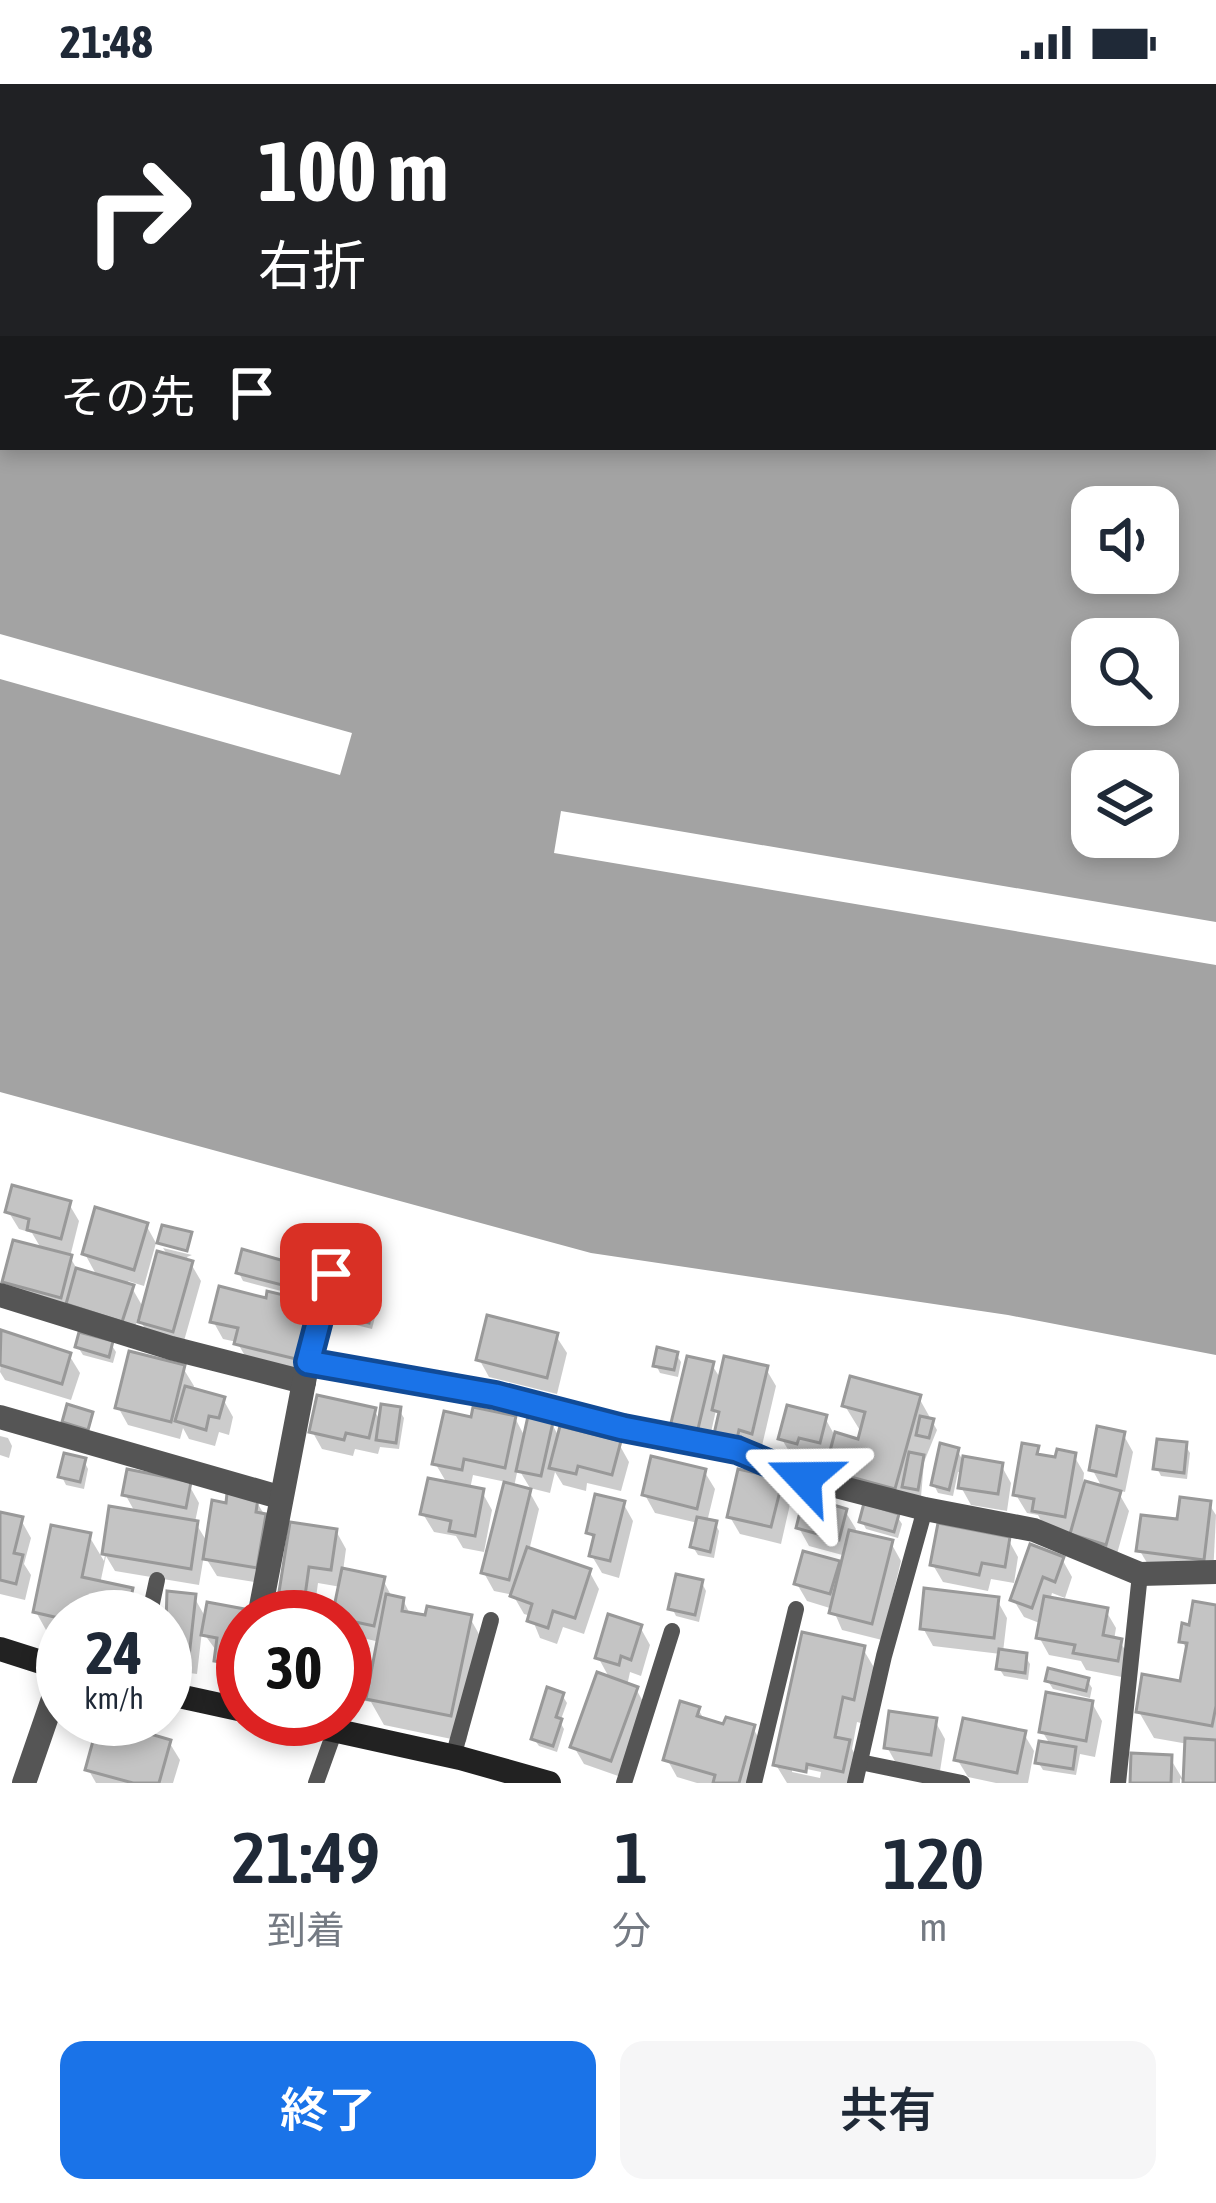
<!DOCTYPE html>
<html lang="ja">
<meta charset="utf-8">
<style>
:root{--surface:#fff;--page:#f6f6f7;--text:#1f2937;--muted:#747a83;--accent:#1a73e8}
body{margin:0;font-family:"Asap Condensed","Noto Sans JP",sans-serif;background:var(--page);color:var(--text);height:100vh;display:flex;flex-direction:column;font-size:45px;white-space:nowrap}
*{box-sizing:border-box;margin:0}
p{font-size:39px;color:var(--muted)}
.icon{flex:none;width:66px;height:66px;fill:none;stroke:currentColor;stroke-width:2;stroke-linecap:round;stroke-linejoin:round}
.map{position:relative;height:1699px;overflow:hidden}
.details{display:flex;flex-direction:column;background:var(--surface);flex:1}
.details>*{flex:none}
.top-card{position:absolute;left:0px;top:0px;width:1218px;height:366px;box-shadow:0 6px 18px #0003;background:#202124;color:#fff;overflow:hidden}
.fabs{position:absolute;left:1071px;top:402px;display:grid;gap:24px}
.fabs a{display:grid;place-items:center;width:108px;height:108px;border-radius:24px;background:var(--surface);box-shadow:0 6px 18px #0003;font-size:60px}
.speed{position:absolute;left:36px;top:1506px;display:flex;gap:24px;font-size:60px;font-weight:700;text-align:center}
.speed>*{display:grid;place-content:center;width:156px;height:156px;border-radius:50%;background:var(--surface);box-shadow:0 6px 18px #0003;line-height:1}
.speed small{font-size:30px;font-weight:400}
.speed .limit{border:18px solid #d22;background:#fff;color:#111}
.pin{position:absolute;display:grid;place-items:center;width:102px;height:102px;color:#fff;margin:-51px;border-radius:24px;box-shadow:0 6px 18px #0006}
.me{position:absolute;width:132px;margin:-66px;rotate:293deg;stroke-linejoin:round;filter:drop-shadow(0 0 9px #0008)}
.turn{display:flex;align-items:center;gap:42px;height:252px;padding:0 60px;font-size:54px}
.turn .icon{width:156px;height:156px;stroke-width:2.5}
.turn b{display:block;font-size:84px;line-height:102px}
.then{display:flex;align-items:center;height:114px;padding:0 60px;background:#0003;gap:24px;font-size:45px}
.eta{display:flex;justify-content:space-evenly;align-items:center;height:204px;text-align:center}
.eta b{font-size:72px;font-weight:600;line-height:84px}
.action{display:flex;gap:24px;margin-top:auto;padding:24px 60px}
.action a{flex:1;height:138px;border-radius:24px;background:var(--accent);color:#fff;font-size:48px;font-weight:600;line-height:138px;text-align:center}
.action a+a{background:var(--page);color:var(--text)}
.status{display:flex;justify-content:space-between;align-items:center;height:84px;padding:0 60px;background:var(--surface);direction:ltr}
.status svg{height:33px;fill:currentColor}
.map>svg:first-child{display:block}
.water{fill:#a3a3a3;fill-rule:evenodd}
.pier{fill:#fff}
.shadow{fill:#0003;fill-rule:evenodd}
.building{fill:#c4c4c4;stroke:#999;stroke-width:3}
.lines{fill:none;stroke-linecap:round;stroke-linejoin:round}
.service{stroke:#555;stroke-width:16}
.minor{stroke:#555;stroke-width:24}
.secondary{stroke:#222;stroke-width:24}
.route-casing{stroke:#114b97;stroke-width:30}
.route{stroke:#1a73e8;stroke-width:21}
</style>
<div class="status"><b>21:48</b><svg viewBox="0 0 49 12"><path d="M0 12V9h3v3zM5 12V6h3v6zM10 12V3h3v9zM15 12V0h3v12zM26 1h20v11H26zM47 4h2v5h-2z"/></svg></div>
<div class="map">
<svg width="1216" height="1699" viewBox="0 0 1216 1699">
<rect width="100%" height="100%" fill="#fff"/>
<!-- water -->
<path class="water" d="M0,0H1216V1271L1008,1231L591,1169L0,1008ZM3,3H1215V363H3ZM1092,423H1158V489H1092ZM1092,555H1158V621H1092ZM1092,687H1158V753H1092Z"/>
<!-- pier -->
<g class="pier">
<path d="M0,550L352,649L340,691L0,595Z"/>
<path d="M561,727L1216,838V881L554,769Z"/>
</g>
<!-- shadow -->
<g class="shadow">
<path d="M69,1120L79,1137L70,1173L78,1187L98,1194L85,1170L146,1141L156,1159L144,1202L128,1197L144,1225L169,1173L163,1164L192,1171L187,1173L201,1197L182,1264L151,1255L138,1233L132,1254L16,1216L6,1198L42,1166L32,1149L19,1145L8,1127Z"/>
<path d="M286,1180L291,1188L285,1208L243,1197L239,1189Z"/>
<path d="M375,1207L380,1214L372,1245L344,1238L339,1230Z"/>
<path d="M290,1216L294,1224L310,1228L320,1246L309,1292L248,1277L237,1258L223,1255L213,1237L268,1217Z"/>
<path d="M3,1250L69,1271L80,1289L71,1316L5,1296L0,1288Z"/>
<path d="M556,1252L567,1269L557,1310L489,1293L479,1275Z"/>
<path d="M111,1260L116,1268L113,1279L83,1271L78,1263Z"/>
<path d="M676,1270L681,1278L678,1293L660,1289L656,1281Z"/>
<path d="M712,1281L722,1297L766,1285L776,1302L761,1366L746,1371L716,1326L707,1366L684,1360Z"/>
<path d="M183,1284L194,1302L192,1307L223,1315L233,1333L229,1351L219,1348L215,1362L189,1355L183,1344L180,1355L128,1341L118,1323Z"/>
<path d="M919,1314L937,1346L924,1378L921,1413L893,1426L902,1440L898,1454L866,1445L862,1437L867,1419L844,1412L828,1386L831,1376L808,1370L807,1376L792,1372L781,1354L825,1334L835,1352L860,1359L861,1348L845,1322Z"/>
<path d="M374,1326L381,1338L399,1326L404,1334L399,1365L380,1363L378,1370L355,1365L353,1372L322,1365L312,1347Z"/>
<path d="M515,1334L526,1355L552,1340L560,1355L619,1360L629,1378L621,1407L587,1399L586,1407L563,1401L555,1388L550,1409L530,1404L518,1384L514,1403L529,1407L539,1425L529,1467L589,1487L599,1505L584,1550L563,1543L557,1560L540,1554L531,1532L524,1530L513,1511L494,1507L484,1489L506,1398L473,1391L470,1405L482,1408L492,1426L484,1468L463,1464L456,1452L434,1448L423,1430L448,1401L435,1379L474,1337Z"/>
<path d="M1123,1350L1133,1368L1125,1408L1117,1406L1129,1427L1115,1477L1045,1444L1038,1431L1027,1429L1016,1411L1037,1365L1042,1374L1074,1372L1084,1389L1083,1399L1103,1405L1092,1385Z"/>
<path d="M0,1352L8,1354L12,1362L9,1374L0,1371Z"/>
<path d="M1185,1361L1190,1369L1187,1395L1161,1392L1157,1384Z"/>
<path d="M957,1366L962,1375L1001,1381L1011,1399L1007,1427L971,1421L961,1403L963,1389L958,1388L953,1412L938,1409L934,1401Z"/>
<path d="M84,1377L88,1385L84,1405L66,1401L62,1393Z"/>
<path d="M704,1387L715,1405L707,1438L715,1439L719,1447L714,1474L698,1471L693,1463L698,1439L655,1429L645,1411Z"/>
<path d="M781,1398L791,1416L781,1460L740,1450L730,1433Z"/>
<path d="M189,1401L199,1419L195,1438L209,1461L256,1417L267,1435L266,1500L217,1492L204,1471L199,1501L115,1487L106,1472L100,1500L131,1506L147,1533H63V1557L51,1555L36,1528L89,1452L104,1477L112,1426L136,1430L125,1410Z"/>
<path d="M623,1419L633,1437L619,1494L602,1489L592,1472L595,1458L589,1448Z"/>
<path d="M1209,1420L1216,1431L1213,1492L1150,1484L1140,1467Z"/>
<path d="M845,1427L856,1445L854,1450L891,1459L901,1477L882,1556L842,1546L833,1525L807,1517L797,1500L838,1480L842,1488L846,1472L809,1462L799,1444Z"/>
<path d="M0,1431L21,1436L31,1454L24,1480L31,1491L25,1516L0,1510Z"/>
<path d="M336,1447L346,1465L343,1487L383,1496L393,1515L403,1516L411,1532L470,1534L485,1561L466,1658L384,1641L371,1618L345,1613V1564L366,1568L375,1583L380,1558L345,1550L341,1503L318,1499L314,1528L292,1525L282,1507Z"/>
<path d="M1008,1455L1018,1473L1014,1499L991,1495L988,1507L943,1498L933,1481Z"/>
<path d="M1062,1475L1072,1493L1065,1514L1052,1509L1050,1516L1106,1527L1116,1544L1114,1556L1120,1558L1131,1575L1127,1594L1086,1586L1081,1577L1049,1571L1039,1553L1042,1540L1024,1533L1013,1515Z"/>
<path d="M702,1499L706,1507L699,1538L676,1532L672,1524Z"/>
<path d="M170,1510L194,1513L207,1536L243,1533V1597L227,1594L217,1576L218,1569L202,1547L197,1590L174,1587L165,1572Z"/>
<path d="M997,1516L1007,1534L1003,1568L1025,1572L1030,1580L1028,1596L1004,1592L999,1584L1001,1570L933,1562L923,1544Z"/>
<path d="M1216,1524V1699H1186L1188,1660L1154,1654L1139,1628L1182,1600L1188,1568L1182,1557Z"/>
<path d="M640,1543L650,1561L641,1592L630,1588L627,1602L636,1605L646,1623L621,1693L584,1680L574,1663L611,1597L598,1573Z"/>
<path d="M863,1565L879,1592L868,1641L857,1638L852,1665L864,1686L861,1699H787L776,1681ZM792,1682L821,1688L820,1694L792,1688Z"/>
<path d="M1087,1596L1092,1604L1090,1614L1053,1605L1048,1597Z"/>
<path d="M562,1611L567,1619L560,1638L564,1645L557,1668L539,1662L534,1655Z"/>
<path d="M1092,1619L1102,1637L1095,1673L1080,1670L1076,1691L1043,1686L1038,1678L1051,1662L1042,1647Z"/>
<path d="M698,1625L705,1637L725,1643L753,1644L763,1662L753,1699H697L677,1693L667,1675Z"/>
<path d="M935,1637L945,1655L940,1687L897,1681L887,1663Z"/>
<path d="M1024,1650L1034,1667L1028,1699H996L968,1693L957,1675Z"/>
<path d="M169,1658L180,1676L173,1699H96L88,1685Z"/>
<path d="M1170,1674L1185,1699L1180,1694V1699H1133Z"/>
</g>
<!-- building -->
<g class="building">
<path d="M12,1101L71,1117L61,1155L27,1146L29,1135L5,1128Z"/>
<path d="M95,1123L148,1139L134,1186L82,1170Z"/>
<path d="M162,1141L192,1148L187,1167L157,1159Z"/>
<path d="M13,1156L72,1171L61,1214L2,1198Z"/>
<path d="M242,1165L288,1178L282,1201L236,1189Z"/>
<path d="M157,1167L193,1177L173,1248L138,1238Z"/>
<path d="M76,1184L134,1201L122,1238L66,1220Z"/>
<path d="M345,1196L377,1204L369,1239L336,1231Z"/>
<path d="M219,1202L266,1214L267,1207L292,1213L290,1220L312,1225L300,1276L234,1260L238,1244L210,1238Z"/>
<path d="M487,1231L558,1249L547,1294L476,1276Z"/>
<path d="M1,1246L71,1269L62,1300L0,1281Z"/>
<path d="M79,1248L113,1257L109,1273L75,1263Z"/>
<path d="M657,1263L678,1268L674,1286L653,1282Z"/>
<path d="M129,1267L185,1281L171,1338L115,1324Z"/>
<path d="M687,1272L714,1278L697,1349L670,1343Z"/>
<path d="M724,1272L768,1282L752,1350L739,1346L737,1355L714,1350L719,1328L712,1326Z"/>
<path d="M850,1292L921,1311L895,1405L825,1386L835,1348L858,1355L865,1328L842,1322Z"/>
<path d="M185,1302L225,1313L219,1334L209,1332L206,1346L175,1337Z"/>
<path d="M317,1311L376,1324L369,1354L346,1349L344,1356L309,1348Z"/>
<path d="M67,1320L93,1328L88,1346L62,1338Z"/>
<path d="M381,1320L401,1323L396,1359L376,1356Z"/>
<path d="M787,1321L827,1331L820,1359L799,1354L797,1360L778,1355Z"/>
<path d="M473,1323L516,1332L505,1384L464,1375L462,1386L432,1380L444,1327L471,1333Z"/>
<path d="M528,1332L553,1338L541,1392L516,1387Z"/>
<path d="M920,1332L934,1335L929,1354L916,1351Z"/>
<path d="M560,1342L621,1357L612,1391L578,1382L576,1390L549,1384Z"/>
<path d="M1097,1342L1125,1348L1116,1392L1089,1386Z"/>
<path d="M1157,1355L1187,1358L1184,1389L1153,1385Z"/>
<path d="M940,1359L959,1364L949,1406L931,1401Z"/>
<path d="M1022,1359L1039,1362L1037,1370L1055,1373L1057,1365L1076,1369L1065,1433L1032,1427L1034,1415L1013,1411Z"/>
<path d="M909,1368L924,1371L918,1406L902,1403Z"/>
<path d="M64,1369L86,1374L80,1398L58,1393Z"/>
<path d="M651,1372L706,1385L697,1425L642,1411Z"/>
<path d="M963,1372L1003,1379L998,1410L958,1404Z"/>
<path d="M127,1385L191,1398L186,1424L122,1411Z"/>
<path d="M738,1385L783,1395L771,1443L727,1433Z"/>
<path d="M428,1394L484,1405L475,1452L449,1447L451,1437L420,1430Z"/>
<path d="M1085,1397L1121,1407L1106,1461L1070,1450Z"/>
<path d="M504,1398L531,1405L509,1496L481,1489Z"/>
<path d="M227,1409L258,1414L256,1428L266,1430L257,1484L203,1475L212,1416L226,1419Z"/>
<path d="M595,1410L625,1417L610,1477L589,1472L594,1451L586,1449Z"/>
<path d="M804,1412L847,1425L839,1456L796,1444Z"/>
<path d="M1180,1413L1211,1417L1204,1476L1136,1467L1141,1431L1177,1435Z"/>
<path d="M864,1419L899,1430L894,1448L859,1438Z"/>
<path d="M109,1422L198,1437L191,1485L102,1470Z"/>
<path d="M0,1428L23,1433L14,1469L23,1471L16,1500L0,1496Z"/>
<path d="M697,1433L717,1437L710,1468L690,1463Z"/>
<path d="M290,1438L337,1445L331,1486L309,1483L305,1512L279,1508Z"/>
<path d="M938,1439L1010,1453L1005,1483L982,1479L979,1491L930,1481Z"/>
<path d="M51,1441L91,1449L82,1493L133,1504L127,1533L63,1535L33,1528Z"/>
<path d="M849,1446L893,1456L872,1540L829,1529Z"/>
<path d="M1030,1460L1064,1473L1055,1498L1043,1493L1032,1524L1010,1516Z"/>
<path d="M527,1463L591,1485L575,1534L553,1527L548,1544L527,1537L532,1520L510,1512Z"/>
<path d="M803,1467L840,1477L830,1510L794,1500Z"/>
<path d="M342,1484L385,1493L374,1542L332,1533Z"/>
<path d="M676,1490L703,1496L695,1531L668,1525Z"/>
<path d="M924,1504L999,1513L994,1554L920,1545Z"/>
<path d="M167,1507L196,1510L189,1573L165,1571Z"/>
<path d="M386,1510L404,1514L402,1527L425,1531L427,1522L472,1531L451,1632L366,1615Z"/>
<path d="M1044,1512L1108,1524L1103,1551L1122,1555L1118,1577L1073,1569L1075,1561L1036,1554Z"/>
<path d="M1193,1517L1216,1521V1622L1212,1642L1136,1628L1142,1590L1180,1597L1187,1559L1179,1558L1182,1539L1189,1541Z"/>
<path d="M207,1518L250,1526L249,1533H243L240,1581L214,1577L217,1554L201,1551Z"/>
<path d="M608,1530L642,1541L631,1576L621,1572L619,1581L595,1574Z"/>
<path d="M802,1548L865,1562L854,1616L843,1613L835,1653L850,1656L843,1688L807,1680L806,1688L773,1681Z"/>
<path d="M345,1560L368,1565L360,1601L345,1598Z"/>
<path d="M999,1565L1027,1569L1025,1589L996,1585Z"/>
<path d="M1048,1584L1089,1594L1086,1607L1045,1597Z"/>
<path d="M597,1588L638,1603L611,1677L570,1663Z"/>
<path d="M547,1603L564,1609L556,1633L562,1635L553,1662L531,1655Z"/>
<path d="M1046,1608L1093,1617L1086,1657L1039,1648Z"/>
<path d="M680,1617L700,1623L697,1632L723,1640L726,1633L755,1641L739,1699H713L715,1691L663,1676Z"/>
<path d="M889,1627L937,1634L931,1671L884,1664Z"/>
<path d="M963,1634L1026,1647L1017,1689L954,1676Z"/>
<path d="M99,1635L171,1656L159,1699H133L85,1686Z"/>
<path d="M1185,1654L1216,1656V1699H1183Z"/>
<path d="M1039,1657L1076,1663L1073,1685L1035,1679Z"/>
<path d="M1131,1669L1172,1671L1171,1699H1130Z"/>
</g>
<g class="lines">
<!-- service -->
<g class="service">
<path d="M308,1278L331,1190"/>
<path d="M149,1533L157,1496"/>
<path d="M453,1673L491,1536"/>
<path d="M860,1678L962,1699"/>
<path d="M316,1699L335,1646"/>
<path d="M624,1699L672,1547"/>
<path d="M754,1699L796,1525"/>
<path d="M855,1699L884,1572L925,1425"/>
<path d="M1118,1699L1140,1490"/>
</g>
<!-- minor -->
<g class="minor">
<path d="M0,1211L171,1264L304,1298L308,1278L495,1311L623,1344L737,1366L804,1394L925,1425L1034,1446L1140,1490L1216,1488"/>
<path d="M0,1333L279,1413"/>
<path d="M259,1533L304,1298"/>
<path d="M24,1699L63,1586"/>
</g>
<!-- secondary -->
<g class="secondary">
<path d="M0,1565L63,1585"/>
<path d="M165,1609L243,1626"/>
<path d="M283,1635L460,1674L549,1699"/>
</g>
</g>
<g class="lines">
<!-- route casing -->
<g class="route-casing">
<path id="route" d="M331,1190L308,1278L495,1311L623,1344L737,1366L804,1394"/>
</g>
<!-- route -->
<use href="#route" class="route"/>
</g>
</svg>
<div class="fabs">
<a><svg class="icon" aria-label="sound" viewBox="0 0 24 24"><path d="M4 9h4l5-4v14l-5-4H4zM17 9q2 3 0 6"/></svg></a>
<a><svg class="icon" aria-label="search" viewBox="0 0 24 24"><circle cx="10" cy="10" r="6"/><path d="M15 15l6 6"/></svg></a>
<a><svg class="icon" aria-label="layers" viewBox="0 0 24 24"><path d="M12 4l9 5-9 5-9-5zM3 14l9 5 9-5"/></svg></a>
</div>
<div class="speed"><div>24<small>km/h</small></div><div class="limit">30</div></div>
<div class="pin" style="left:331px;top:1190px;background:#d93025"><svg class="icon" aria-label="arrive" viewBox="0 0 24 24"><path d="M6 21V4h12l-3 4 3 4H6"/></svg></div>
<svg class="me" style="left:804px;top:1394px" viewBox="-20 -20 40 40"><path d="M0-17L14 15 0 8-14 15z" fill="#1a73e8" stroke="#fff" stroke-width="4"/></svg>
<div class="top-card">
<div class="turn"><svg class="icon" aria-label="right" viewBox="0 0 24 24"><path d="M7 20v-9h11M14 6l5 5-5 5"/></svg><div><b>100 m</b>右折</div></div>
<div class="then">その先<svg class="icon" aria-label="arrive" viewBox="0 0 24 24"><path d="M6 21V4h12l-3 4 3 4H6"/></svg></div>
</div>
</div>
<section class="details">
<div class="eta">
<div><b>21:49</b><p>到着</p></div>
<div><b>1</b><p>分</p></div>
<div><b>120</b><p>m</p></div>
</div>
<div class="action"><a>終了</a><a>共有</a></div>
</section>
